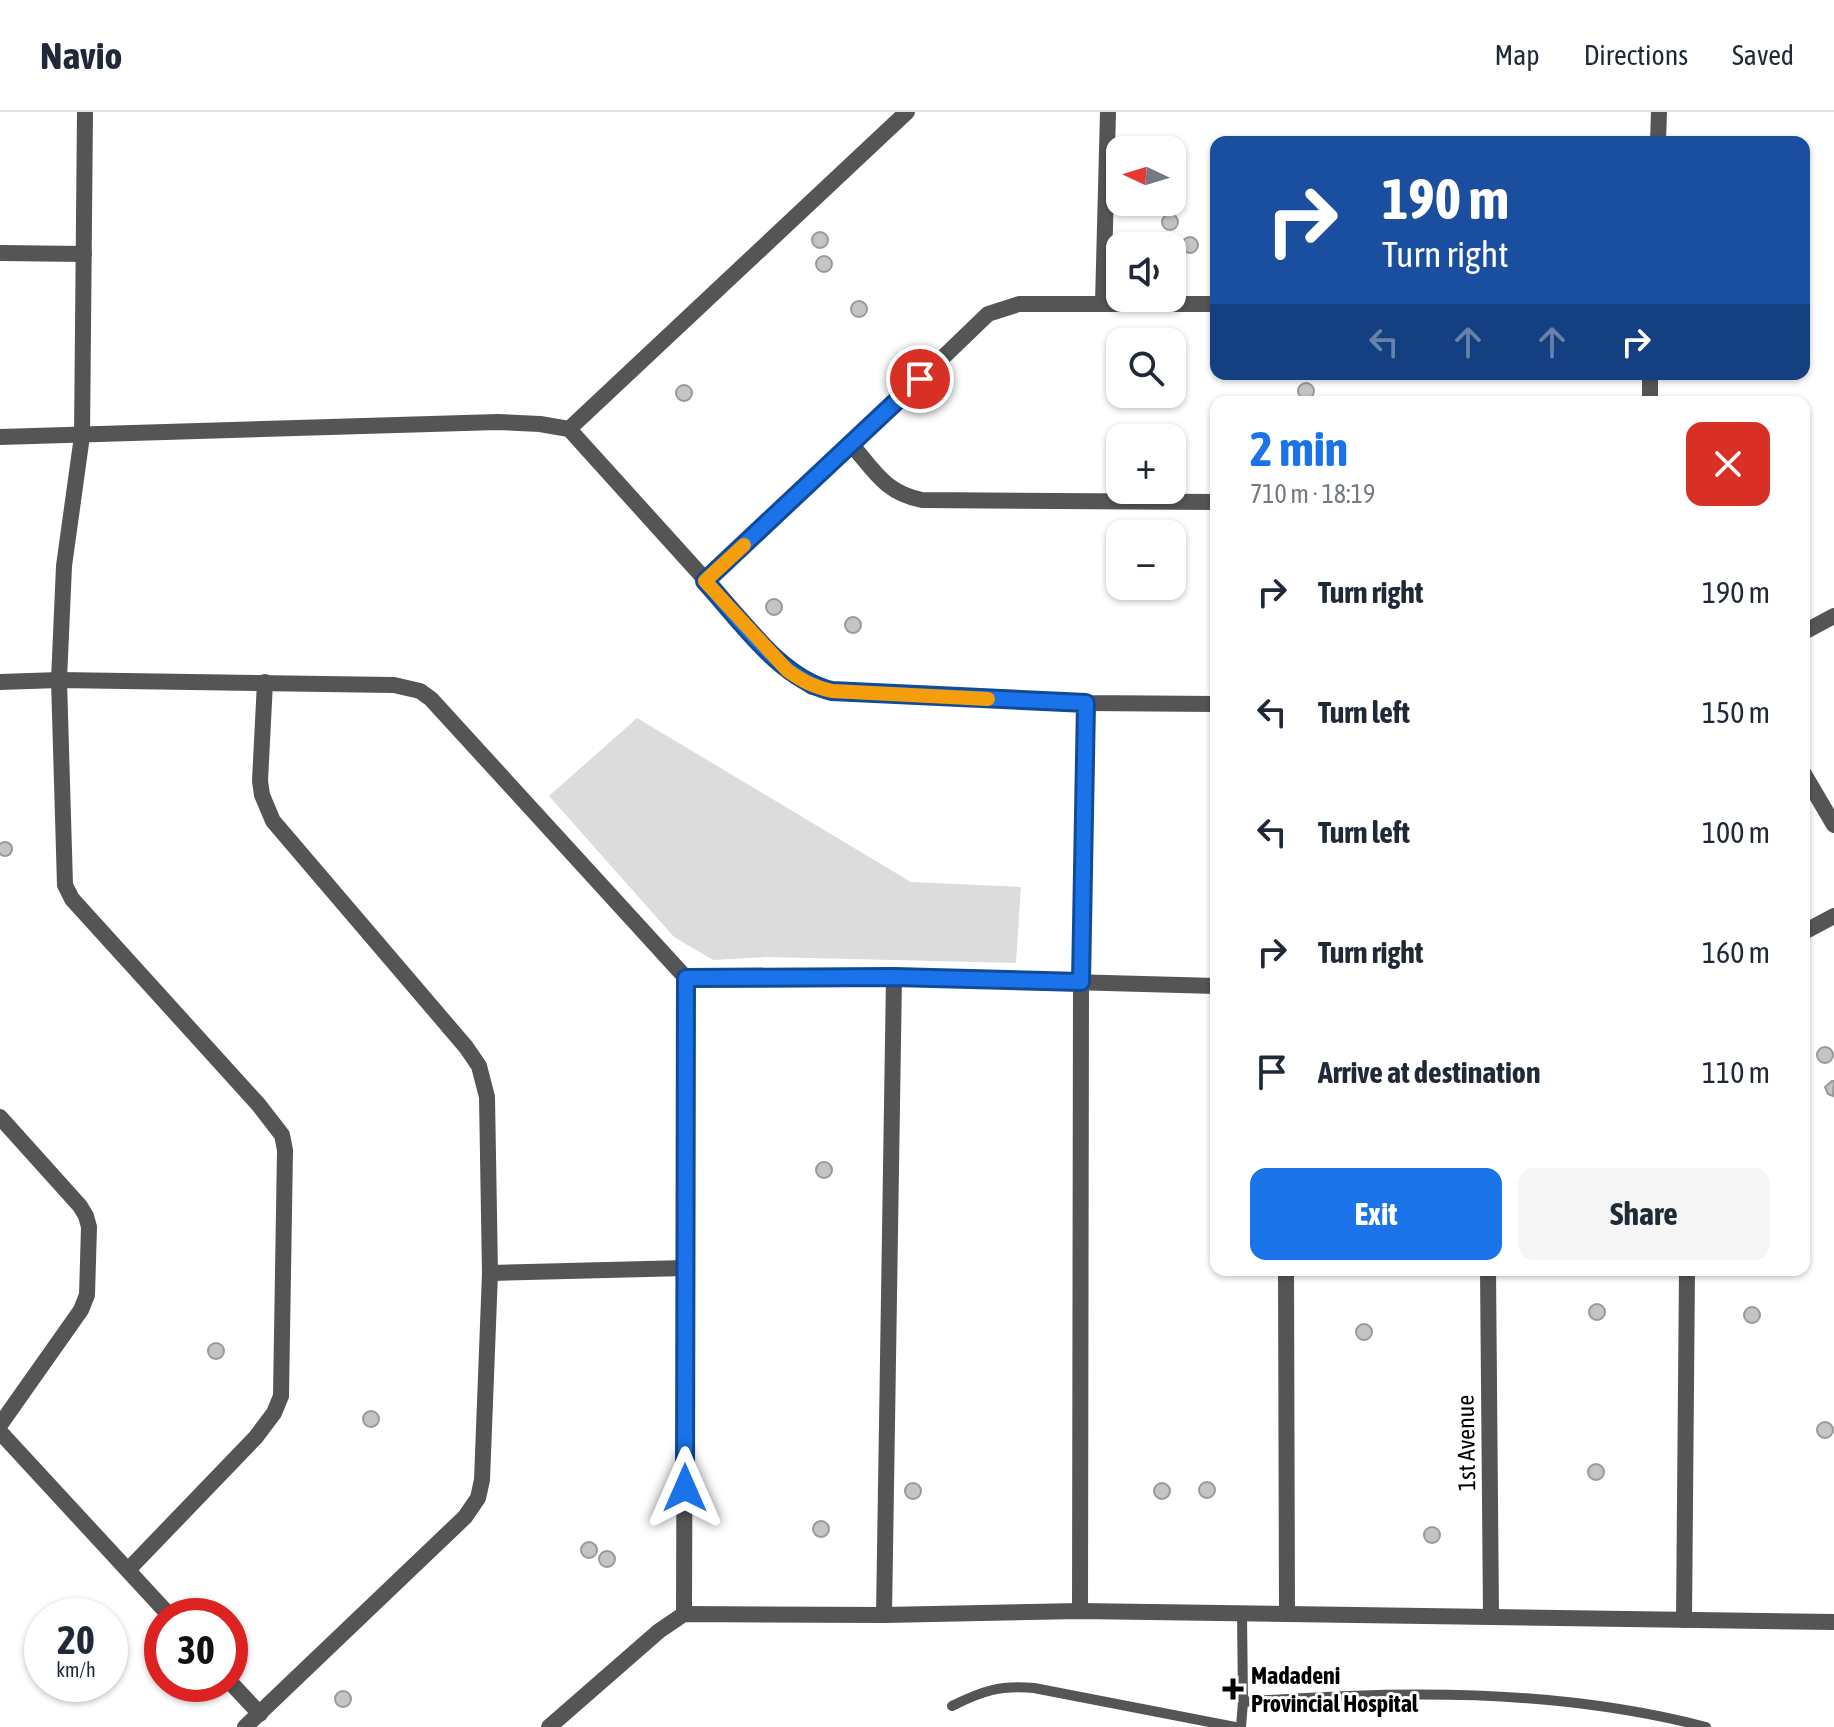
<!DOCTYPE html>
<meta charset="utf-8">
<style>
:root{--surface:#fff;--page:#f6f6f7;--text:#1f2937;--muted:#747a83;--line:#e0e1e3;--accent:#1a73e8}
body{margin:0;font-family:"Asap Condensed",sans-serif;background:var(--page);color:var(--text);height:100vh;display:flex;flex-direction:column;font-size:30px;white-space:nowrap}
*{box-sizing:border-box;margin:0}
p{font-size:26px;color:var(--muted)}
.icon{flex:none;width:44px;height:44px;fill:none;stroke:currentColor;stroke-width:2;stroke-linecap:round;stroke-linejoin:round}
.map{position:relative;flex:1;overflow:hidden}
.drawer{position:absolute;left:1210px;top:284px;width:600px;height:880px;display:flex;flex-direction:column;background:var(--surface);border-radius:16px;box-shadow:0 2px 6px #0004}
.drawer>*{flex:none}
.guide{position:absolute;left:1210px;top:24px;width:600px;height:244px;border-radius:16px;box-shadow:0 2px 6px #0004;background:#1a4fa0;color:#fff;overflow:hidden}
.needle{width:52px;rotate:274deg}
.fabs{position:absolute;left:1106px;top:24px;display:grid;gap:16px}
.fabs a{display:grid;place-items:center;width:80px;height:80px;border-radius:16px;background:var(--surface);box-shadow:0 2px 6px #0004;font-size:40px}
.speed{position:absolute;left:24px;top:1486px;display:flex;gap:16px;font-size:40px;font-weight:700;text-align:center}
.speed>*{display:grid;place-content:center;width:104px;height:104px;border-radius:50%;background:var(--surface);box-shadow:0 2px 6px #0004;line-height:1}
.speed small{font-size:20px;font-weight:400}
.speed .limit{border:12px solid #d22;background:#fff;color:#111}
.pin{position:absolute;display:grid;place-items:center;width:68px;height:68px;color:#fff;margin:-34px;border:4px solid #fff;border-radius:50%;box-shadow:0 2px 8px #0007}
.me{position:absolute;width:88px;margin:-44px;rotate:0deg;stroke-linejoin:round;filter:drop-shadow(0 0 6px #0008)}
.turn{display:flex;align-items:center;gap:28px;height:168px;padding:0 40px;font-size:36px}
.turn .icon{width:104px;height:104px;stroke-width:2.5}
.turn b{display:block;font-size:56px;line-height:68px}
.lanes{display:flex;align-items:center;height:76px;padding:0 40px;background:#0003;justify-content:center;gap:40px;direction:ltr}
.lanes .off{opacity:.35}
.round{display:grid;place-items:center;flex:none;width:84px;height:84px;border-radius:16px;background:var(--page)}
.headline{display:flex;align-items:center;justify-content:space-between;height:136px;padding:0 40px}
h1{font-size:48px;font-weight:700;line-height:60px;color:var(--accent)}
.action{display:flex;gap:16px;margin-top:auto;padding:16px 40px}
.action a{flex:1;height:92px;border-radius:16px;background:var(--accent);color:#fff;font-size:32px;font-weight:700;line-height:92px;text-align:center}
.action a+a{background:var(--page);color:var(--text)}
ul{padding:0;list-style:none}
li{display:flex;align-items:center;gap:24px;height:120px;padding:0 40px}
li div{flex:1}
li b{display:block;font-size:30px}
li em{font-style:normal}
header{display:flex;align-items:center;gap:48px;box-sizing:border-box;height:112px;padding:0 40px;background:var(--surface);border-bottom:2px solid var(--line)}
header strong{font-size:38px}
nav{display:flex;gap:44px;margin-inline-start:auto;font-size:28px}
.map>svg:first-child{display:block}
.green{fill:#dcdcdc}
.building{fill:#c4c4c4;stroke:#999;stroke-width:2}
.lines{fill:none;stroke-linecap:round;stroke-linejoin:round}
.lane{stroke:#555;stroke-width:10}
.street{stroke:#555;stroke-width:16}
.route-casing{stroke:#114b97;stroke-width:20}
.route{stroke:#1a73e8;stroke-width:14}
.slow{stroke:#f59e0b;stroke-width:14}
.poi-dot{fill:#000;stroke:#fff;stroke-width:3}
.labels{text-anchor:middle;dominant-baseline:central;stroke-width:6;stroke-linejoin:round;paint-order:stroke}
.street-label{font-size:24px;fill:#000;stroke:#fff}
.poi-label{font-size:24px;font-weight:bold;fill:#000;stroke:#fff;text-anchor:start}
</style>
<header>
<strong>Navio</strong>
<nav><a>Map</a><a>Directions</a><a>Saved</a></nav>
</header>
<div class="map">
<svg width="1834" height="1615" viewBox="0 0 1834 1615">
<rect width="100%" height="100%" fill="#fff"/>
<!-- green -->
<path class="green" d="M637,606L911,770L1021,775L1016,851L768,845L713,848L674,825L549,684Z"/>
<!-- building -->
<g class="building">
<circle cx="1170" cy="110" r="8"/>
<circle cx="820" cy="128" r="8"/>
<circle cx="1190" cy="133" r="8"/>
<circle cx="824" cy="152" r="8"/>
<circle cx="859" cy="197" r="8"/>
<circle cx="1306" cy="279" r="8"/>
<circle cx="684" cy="281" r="8"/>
<circle cx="774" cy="495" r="8"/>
<circle cx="853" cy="513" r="8"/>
<circle cx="5" cy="737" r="7"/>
<circle cx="1825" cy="943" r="8"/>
<path d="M1832,969H1834L1833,984L1828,982L1825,975Z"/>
<circle cx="824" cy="1058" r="8"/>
<circle cx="1597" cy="1200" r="8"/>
<circle cx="1752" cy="1203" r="8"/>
<circle cx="1364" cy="1220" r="8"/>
<circle cx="216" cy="1239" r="8"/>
<circle cx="371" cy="1307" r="8"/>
<circle cx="1825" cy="1318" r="8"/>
<circle cx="1596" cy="1360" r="8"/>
<circle cx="1207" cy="1378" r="8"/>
<circle cx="913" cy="1379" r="8"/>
<circle cx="1162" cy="1379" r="8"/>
<circle cx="821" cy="1417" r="8"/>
<circle cx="1432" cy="1423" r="8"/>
<circle cx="589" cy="1438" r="8"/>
<circle cx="607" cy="1447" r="8"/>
<circle cx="343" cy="1587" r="8"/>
</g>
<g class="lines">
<!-- lane -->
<g class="lane">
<path d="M1242,1501L1243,1590"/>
<path d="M952,1594C982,1579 1000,1573 1034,1576L1235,1615"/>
<path d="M1241,1615L1243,1590C1396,1578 1556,1576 1706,1615"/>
</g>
<!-- street -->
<g class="street">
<path d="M85,0L82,324L64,454L59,568L65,773L72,787L258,992L282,1023L285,1038L281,1284L274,1301L256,1325L128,1458"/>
<path d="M1658,30L1659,0"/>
<path d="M0,141L84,142"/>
<path d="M1103,191L1108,0"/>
<path d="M1650,290V262"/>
<path d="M569,317L907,0"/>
<path d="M0,325L498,310L540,312L569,317L787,558L812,575L832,579L1086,591L1216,592"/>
<path d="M852,333C875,360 886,381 922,388L1216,390"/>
<path d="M705,469L852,333L988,202L1019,192H1216"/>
<path d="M1804,520L1834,504"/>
<path d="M0,570L59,568L394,573L420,579L431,587L686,866L684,1502"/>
<path d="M1804,662L1834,713"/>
<path d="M1804,820L1834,804"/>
<path d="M686,866L894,865L1216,874"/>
<path d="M0,1005L80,1094L86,1104L89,1115L87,1183L81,1198L0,1313"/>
<path d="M1286,1158L1287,1501"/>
<path d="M1488,1158L1491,1504"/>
<path d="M490,1161L686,1156"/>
<path d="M0,1320L170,1504"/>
<path d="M1080,1499L1081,870L1086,591"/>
<path d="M884,1503L894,865"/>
<path d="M1684,1508L1687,1158"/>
<path d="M230,1570L260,1602"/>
<path d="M245,1615L465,1405L478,1386L482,1368L490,1161L487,985L479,954L466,935L273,709L262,683L260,669L265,570"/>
<path d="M549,1615L659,1519L684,1502L884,1503L1080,1499L1834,1510"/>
</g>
</g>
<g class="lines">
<!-- route casing -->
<g class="route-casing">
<path id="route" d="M685,1376L686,866L894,865L1081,870L1086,591L832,579C780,567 740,507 705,469L920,267"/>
</g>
<!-- route -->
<use href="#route" class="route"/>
<!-- slow -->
<path class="slow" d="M744,433L705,469L787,558C802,569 814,575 832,579L988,587"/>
</g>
<!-- markers -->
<path class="poi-dot" d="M1229 1565h8v8h8v8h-8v8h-8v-8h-8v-8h8z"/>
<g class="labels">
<!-- street labels -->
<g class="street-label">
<text transform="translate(1466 1331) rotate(-91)">1st Avenue</text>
</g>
<!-- poi labels -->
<g class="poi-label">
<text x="1251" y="1563">Madadeni<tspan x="1251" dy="28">Provincial Hospital</tspan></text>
</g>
</g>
</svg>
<div class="fabs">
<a><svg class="needle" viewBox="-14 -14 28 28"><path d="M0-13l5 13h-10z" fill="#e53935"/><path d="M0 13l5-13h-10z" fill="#747a83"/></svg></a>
<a><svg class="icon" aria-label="sound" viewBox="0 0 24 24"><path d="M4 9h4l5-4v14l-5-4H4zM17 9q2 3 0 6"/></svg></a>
<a><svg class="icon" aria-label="search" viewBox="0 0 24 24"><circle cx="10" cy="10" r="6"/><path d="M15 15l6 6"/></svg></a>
<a>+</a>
<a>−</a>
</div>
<div class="speed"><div>20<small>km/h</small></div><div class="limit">30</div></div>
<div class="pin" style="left:920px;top:267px;background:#d93025"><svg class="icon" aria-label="arrive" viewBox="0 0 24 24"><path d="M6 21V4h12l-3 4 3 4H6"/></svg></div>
<svg class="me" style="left:685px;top:1376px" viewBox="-20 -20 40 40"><path d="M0-17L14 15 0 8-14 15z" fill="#1a73e8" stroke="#fff" stroke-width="4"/></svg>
<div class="guide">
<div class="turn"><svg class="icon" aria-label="right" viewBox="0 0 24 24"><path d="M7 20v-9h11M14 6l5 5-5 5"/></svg><div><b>190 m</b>Turn right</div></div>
<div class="lanes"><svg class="icon off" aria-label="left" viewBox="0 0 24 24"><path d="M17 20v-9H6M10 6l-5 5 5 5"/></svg><svg class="icon off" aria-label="ahead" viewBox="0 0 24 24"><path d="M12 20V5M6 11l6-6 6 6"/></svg><svg class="icon off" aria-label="ahead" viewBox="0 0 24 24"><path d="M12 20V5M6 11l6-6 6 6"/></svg><svg class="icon" aria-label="right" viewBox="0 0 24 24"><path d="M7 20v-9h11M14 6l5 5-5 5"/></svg></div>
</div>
<section class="drawer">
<div class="headline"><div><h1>2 min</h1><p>710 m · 18:19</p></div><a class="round" style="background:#d93025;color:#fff"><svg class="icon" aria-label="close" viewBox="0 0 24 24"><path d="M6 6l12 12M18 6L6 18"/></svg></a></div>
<ul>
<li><svg class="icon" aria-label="right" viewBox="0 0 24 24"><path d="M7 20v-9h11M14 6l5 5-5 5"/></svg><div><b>Turn right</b></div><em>190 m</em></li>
<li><svg class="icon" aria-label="left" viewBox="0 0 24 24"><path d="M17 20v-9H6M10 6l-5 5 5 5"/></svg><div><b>Turn left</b></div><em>150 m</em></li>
<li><svg class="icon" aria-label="left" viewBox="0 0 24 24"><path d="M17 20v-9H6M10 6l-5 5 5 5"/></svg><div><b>Turn left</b></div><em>100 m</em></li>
<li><svg class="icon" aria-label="right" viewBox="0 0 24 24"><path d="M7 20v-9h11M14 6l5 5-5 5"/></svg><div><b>Turn right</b></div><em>160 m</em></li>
<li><svg class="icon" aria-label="arrive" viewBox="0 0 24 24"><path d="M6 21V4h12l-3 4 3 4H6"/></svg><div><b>Arrive at destination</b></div><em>110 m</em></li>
</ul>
<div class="action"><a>Exit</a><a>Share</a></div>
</section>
</div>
